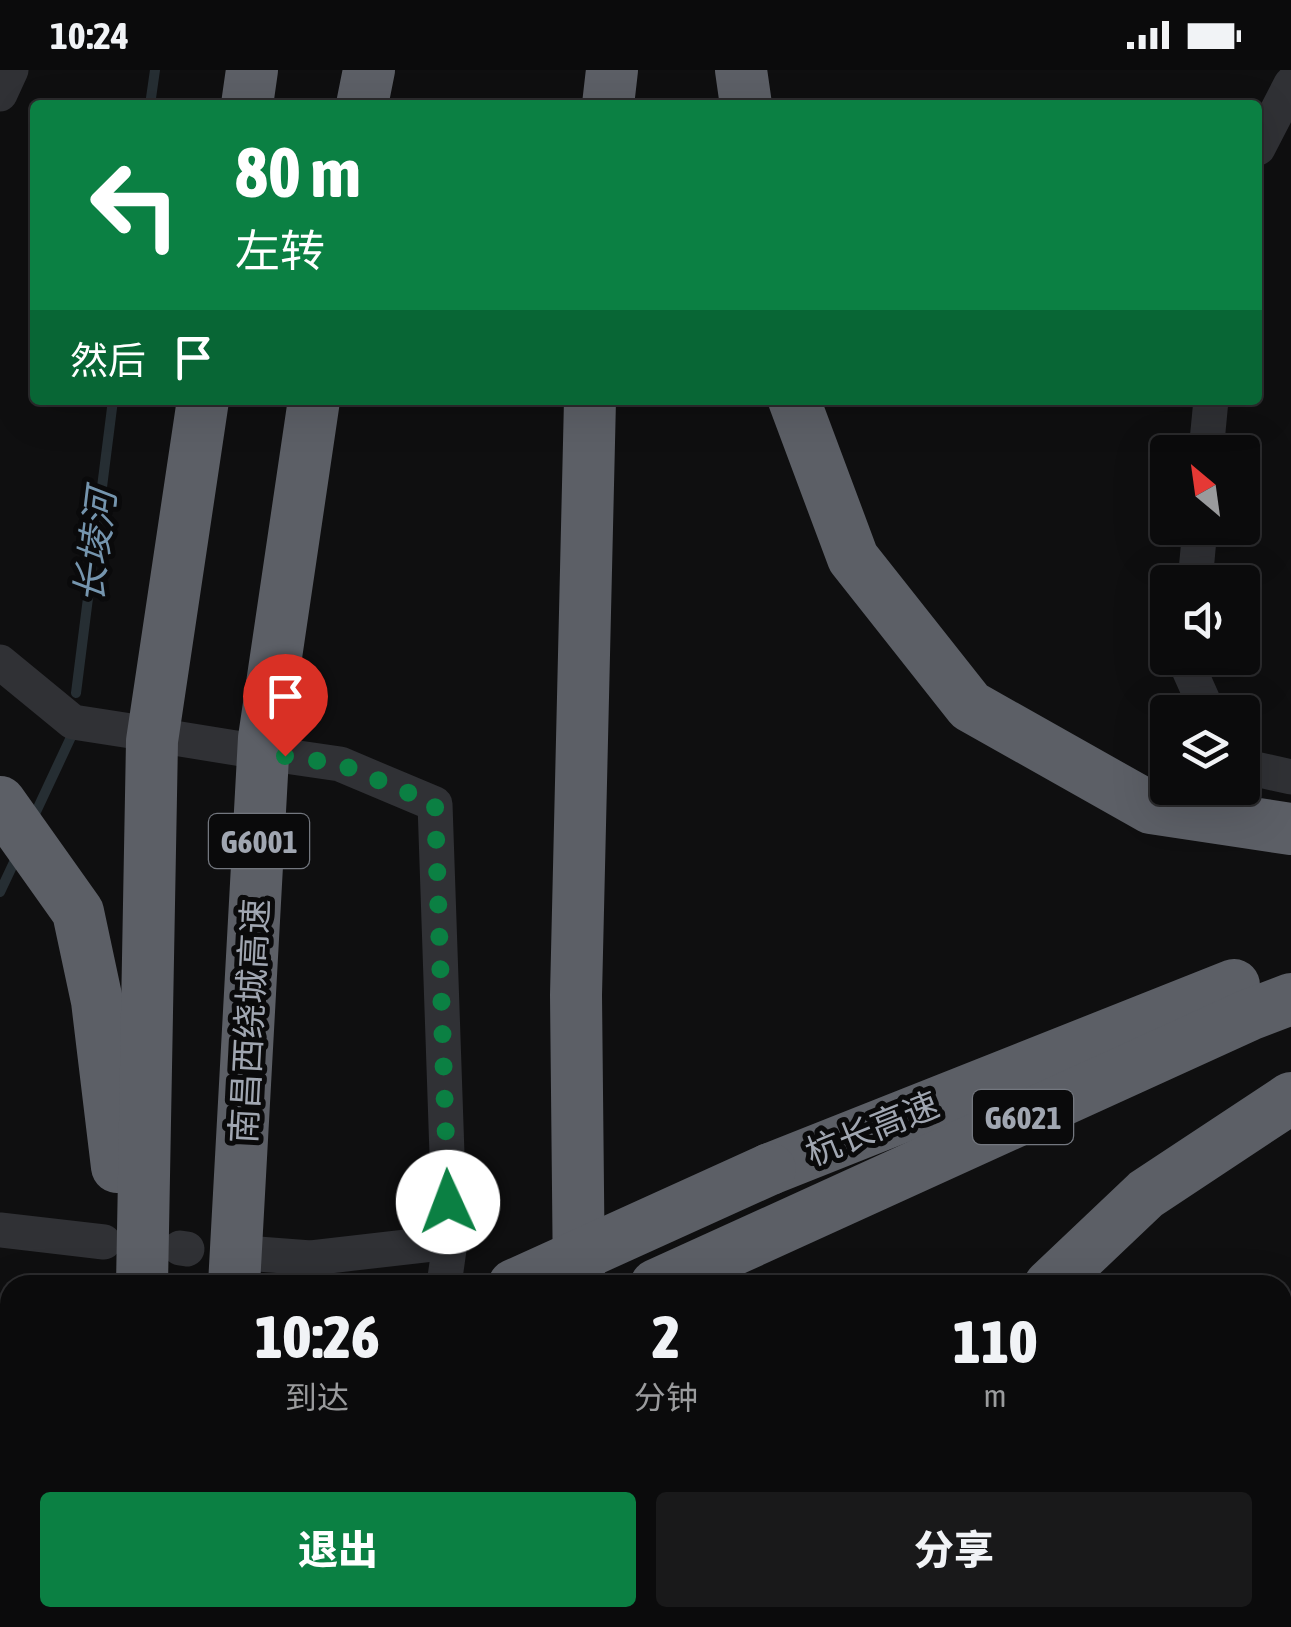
<!DOCTYPE html>
<html lang="zh">
<meta charset="utf-8">
<style>
:root{--surface:#0b0b0c;--page:#19191a;--text:#f1f3f6;--muted:#9a9b9d;--line:#2b2b2d;--accent:#0b8043}
body{margin:0;font-family:"Asap Condensed","Noto Sans SC",sans-serif;background:var(--page);color:var(--text);height:100vh;display:flex;flex-direction:column;font-size:38px;white-space:nowrap}
*{box-sizing:border-box;margin:0}
p{font-size:32px;color:var(--muted)}
.icon{flex:none;width:55px;height:55px;fill:none;stroke:currentColor;stroke-width:2;stroke-linecap:round;stroke-linejoin:round}
.map{position:relative;flex:1;overflow:hidden}
.details{position:absolute;left:0px;top:1205px;width:1292px;height:352px;display:flex;flex-direction:column;background:var(--surface);border-radius:30px 30px 0 0;box-shadow:0 10px 40px #0002,0 0 0 2px var(--line)}
.details>*{flex:none}
.hud{position:absolute;left:30px;top:30px;width:1232px;height:305px;border-radius:10px;box-shadow:0 10px 40px #0002,0 0 0 2px var(--line);background:#0b8043;color:#fff;overflow:hidden}
.needle{width:65px;rotate:331deg}
.controls{position:absolute;left:1150px;top:365px;display:grid;gap:20px}
.controls a{display:grid;place-items:center;width:110px;height:110px;border-radius:10px;background:var(--surface);box-shadow:0 10px 40px #0002,0 0 0 2px var(--line);font-size:50px}
.pin{position:absolute;display:grid;place-items:center;width:85px;height:85px;color:#fff;margin:-102px -42px;border-radius:50% 50% 50% 0;rotate:-45deg;box-shadow:0 0 10px #0007}
.pin .icon{rotate:45deg}
.me{position:absolute;width:110px;margin:-55px;rotate:358deg;stroke-linejoin:round;filter:drop-shadow(0 0 8px #0008)}
.turn{display:flex;align-items:center;gap:35px;height:210px;padding:0 40px;font-size:45px}
.turn .icon{width:130px;height:130px;stroke-width:2.5}
.turn b{display:block;font-size:70px;line-height:85px}
.then{display:flex;align-items:center;height:95px;padding:0 40px;background:#0003;gap:20px;font-size:38px}
.eta{display:flex;justify-content:space-evenly;align-items:center;height:170px;text-align:center}
.eta b{font-size:60px;font-weight:800;line-height:70px}
.action{display:flex;gap:20px;margin-top:auto;padding:20px 40px}
.action a{flex:1;height:115px;border-radius:10px;background:var(--accent);color:#fff;font-size:40px;font-weight:800;line-height:115px;text-align:center}
.action a+a{background:var(--page);color:var(--text)}
.status{display:flex;justify-content:space-between;align-items:center;height:70px;padding:0 50px;background:var(--surface);direction:ltr}
.status svg{height:28px;fill:currentColor}
.map>svg:first-child{display:block}
.lines{fill:none;stroke-linecap:round;stroke-linejoin:round}
.stream{stroke:#262e33;stroke-width:10}
.minor{stroke:#303135;stroke-width:35}
.highway{stroke:#5c5f66;stroke-width:52}
.highway-bridge{stroke:#5c5f66;stroke-width:52}
.route{stroke:#0b8043;stroke-width:18;stroke-dasharray:0 32.4}
.labels{text-anchor:middle;dominant-baseline:central;stroke-width:10;stroke-linejoin:round;paint-order:stroke}
.shield{fill:#0a0a0b;stroke:#73777f;stroke-width:2.5}
.shield-label{font-size:32px;font-weight:bold;fill:#a0a6b1}
.street-label{font-size:35px;fill:#a0a6b1;stroke:#0a0a0b}
.water-label{font-size:38px;font-style:italic;fill:#7595ae;stroke:#0a0a0b}
</style>
<div class="status"><b>10:24</b><svg viewBox="0 0 49 12"><path d="M0 12V9h3v3zM5 12V6h3v6zM10 12V3h3v9zM15 12V0h3v12zM26 1h20v11H26zM47 4h2v5h-2z"/></svg></div>
<div class="map">
<svg width="1291" height="1557" viewBox="0 0 1291 1557">
<rect width="100%" height="100%" fill="#0f0f10"/>
<g class="lines">
<!-- stream -->
<g class="stream">
<path d="M150,35L155,0"/>
<path d="M76,623L113,330"/>
<path d="M35,744L71,667"/>
<path d="M0,822L16,788"/>
</g>
<!-- minor -->
<g class="minor">
<path d="M0,24L11,0"/>
<path d="M1258,78L1291,14"/>
<path d="M1206,382L1211,330"/>
<path d="M1195,512L1200,458"/>
<path d="M1188,588L1187,595L1208,642"/>
<path d="M0,592L73,652L131,661"/>
<path d="M174,668L242,679"/>
<path d="M1242,696L1291,707"/>
<path d="M0,1160L104,1172"/>
<path d="M180,1178L187,1179"/>
<path d="M258,1184L311,1188L450,1172L435,734L340,694L285,686"/>
<path d="M444,1215L450,1172"/>
<path d="M400,1557L401,1548"/>
</g>
<!-- highway -->
<g class="highway">
<path d="M741,0L746,35"/>
<path d="M247,35L252,0"/>
<path d="M362,35L369,0"/>
<path d="M608,35L612,0"/>
<path d="M794,330L853,488L970,636L1151,738L1291,759"/>
<path d="M0,732L78,842L97,931L117,1097"/>
<path d="M770,1099L1234,915"/>
<path d="M142,1215L152,671L203,330"/>
<path d="M234,1215L264,668L314,330"/>
<path d="M579,1215L576,925L590,330"/>
<path d="M656,1215L1249,945L1291,929"/>
<path d="M1050,1215L1146,1124L1291,1028"/>
<path d="M0,1412L10,1408"/>
<path d="M0,1458L10,1453"/>
<path d="M0,1525L10,1520"/>
<path d="M582,1548V1557"/>
<path d="M130,1557L131,1548"/>
<path d="M216,1557V1548"/>
<path d="M772,1557L777,1548"/>
</g>
<!-- highway-bridge -->
<path class="highway-bridge" d="M514,1215L770,1099"/>
</g>
<g class="lines">
<!-- route -->
<path class="route" d="M285,686L340,694L435,734L448,1132"/>
</g>
<g class="labels">
<!-- shield labels -->
<g class="shield">
<rect x="209" y="744" width="100" height="54" rx="8"/>
<rect x="973" y="1020" width="100" height="54" rx="8"/>
</g>
<g class="shield-label">
<text x="259" y="771">G6001</text>
<text x="1023" y="1047">G6021</text>
</g>
<!-- street labels -->
<g class="street-label">
<text transform="translate(249 951) rotate(-87)">南昌西绕城高速</text>
<text transform="translate(872 1058) rotate(-22)">杭长高速</text>
</g>
<!-- water labels -->
<g class="water-label">
<text transform="translate(95 476) rotate(-83)">长堎河</text>
</g>
</g>
</svg>
<div class="controls">
<a><svg class="needle" viewBox="-14 -14 28 28"><path d="M0-13l5 13h-10z" fill="#e53935"/><path d="M0 13l5-13h-10z" fill="#9a9b9d"/></svg></a>
<a><svg class="icon" aria-label="sound" viewBox="0 0 24 24"><path d="M4 9h4l5-4v14l-5-4H4zM17 9q2 3 0 6"/></svg></a>
<a><svg class="icon" aria-label="layers" viewBox="0 0 24 24"><path d="M12 4l9 5-9 5-9-5zM3 14l9 5 9-5"/></svg></a>
</div>
<div class="pin" style="left:285px;top:686px;background:#d93025"><svg class="icon" aria-label="arrive" viewBox="0 0 24 24"><path d="M6 21V4h12l-3 4 3 4H6"/></svg></div>
<svg class="me" style="left:448px;top:1132px" viewBox="-20 -20 40 40"><circle r="19" fill="#fff"/><path d="M0-13L10 11 0 6-10 11z" fill="#0b8043"/></svg>
<div class="hud">
<div class="turn"><svg class="icon" aria-label="left" viewBox="0 0 24 24"><path d="M17 20v-9H6M10 6l-5 5 5 5"/></svg><div><b>80 m</b>左转</div></div>
<div class="then">然后<svg class="icon" aria-label="arrive" viewBox="0 0 24 24"><path d="M6 21V4h12l-3 4 3 4H6"/></svg></div>
</div>
<section class="details">
<div class="eta">
<div><b>10:26</b><p>到达</p></div>
<div><b>2</b><p>分钟</p></div>
<div><b>110</b><p>m</p></div>
</div>
<div class="action"><a>退出</a><a>分享</a></div>
</section>
</div>
